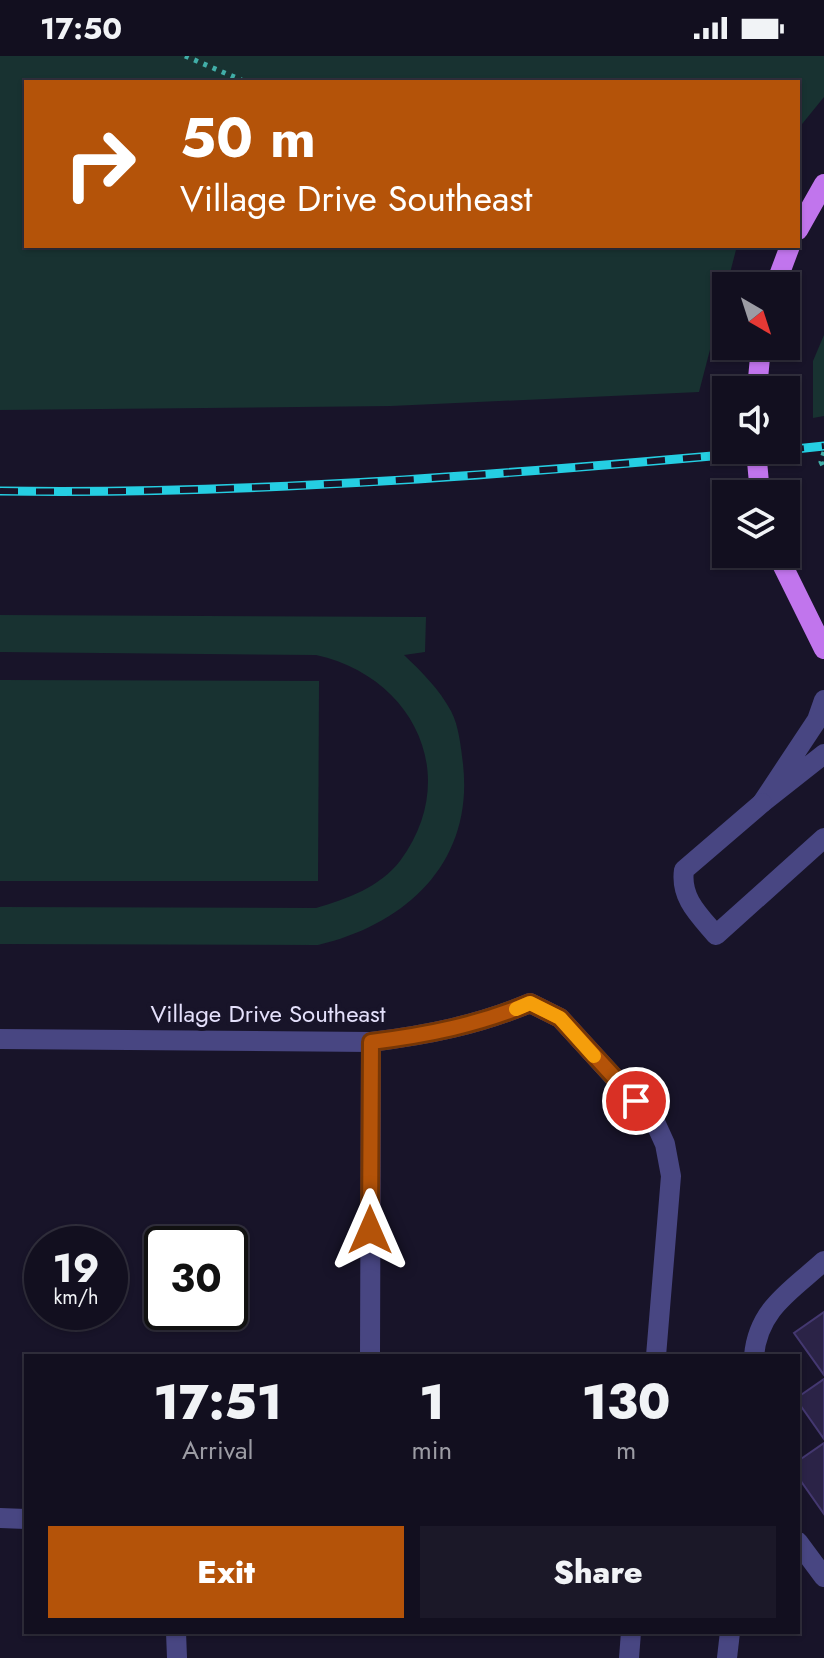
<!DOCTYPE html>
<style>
:root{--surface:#120f1f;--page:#1b1828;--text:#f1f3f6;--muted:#9c9ca4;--line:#312f3d;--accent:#b45309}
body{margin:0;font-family:Jost,sans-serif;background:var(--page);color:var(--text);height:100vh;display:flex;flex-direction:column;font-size:30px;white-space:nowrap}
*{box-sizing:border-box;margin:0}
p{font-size:26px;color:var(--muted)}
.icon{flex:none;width:44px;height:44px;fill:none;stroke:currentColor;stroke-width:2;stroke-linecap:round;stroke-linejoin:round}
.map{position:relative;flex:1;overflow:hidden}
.side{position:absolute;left:24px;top:1298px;width:776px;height:280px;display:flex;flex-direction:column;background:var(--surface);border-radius:0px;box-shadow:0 2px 6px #0004,0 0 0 2px var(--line)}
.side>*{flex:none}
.guide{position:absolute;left:24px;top:24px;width:776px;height:168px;border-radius:0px;box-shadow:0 2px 6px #0004,0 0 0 2px var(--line);background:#b45309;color:#fff;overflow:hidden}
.needle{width:52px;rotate:141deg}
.fabs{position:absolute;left:712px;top:216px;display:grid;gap:16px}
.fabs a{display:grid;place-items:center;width:88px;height:88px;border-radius:0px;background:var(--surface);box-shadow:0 2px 6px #0004,0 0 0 2px var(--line);font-size:40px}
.speed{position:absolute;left:24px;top:1170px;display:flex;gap:16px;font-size:40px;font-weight:700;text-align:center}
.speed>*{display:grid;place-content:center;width:104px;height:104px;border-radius:50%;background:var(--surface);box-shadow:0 2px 6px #0004,0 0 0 2px var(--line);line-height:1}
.speed small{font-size:20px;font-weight:400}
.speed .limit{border:4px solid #111;border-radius:12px;background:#fff;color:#111}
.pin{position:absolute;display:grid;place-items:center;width:68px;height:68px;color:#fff;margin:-34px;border:4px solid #fff;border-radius:50%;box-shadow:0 2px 8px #0007}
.me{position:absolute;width:88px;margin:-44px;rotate:0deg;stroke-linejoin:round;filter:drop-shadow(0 0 6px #0008)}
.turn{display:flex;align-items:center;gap:28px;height:168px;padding:0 24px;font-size:36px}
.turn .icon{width:104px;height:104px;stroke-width:2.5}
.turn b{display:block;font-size:56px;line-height:68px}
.eta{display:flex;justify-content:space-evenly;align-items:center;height:136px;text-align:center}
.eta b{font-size:48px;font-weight:800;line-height:56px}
.primary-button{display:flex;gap:16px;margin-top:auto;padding:16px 24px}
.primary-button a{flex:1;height:92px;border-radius:0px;background:var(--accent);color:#fff;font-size:32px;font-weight:800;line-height:92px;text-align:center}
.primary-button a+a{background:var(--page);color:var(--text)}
.status{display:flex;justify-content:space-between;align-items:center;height:56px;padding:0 40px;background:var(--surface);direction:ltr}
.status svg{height:22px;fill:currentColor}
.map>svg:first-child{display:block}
.green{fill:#183231}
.building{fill:#2b2347;stroke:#443870;stroke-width:2}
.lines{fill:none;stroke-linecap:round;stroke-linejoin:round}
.path{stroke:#41aea8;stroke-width:5;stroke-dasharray:4 6;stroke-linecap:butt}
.minor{stroke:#484682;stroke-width:20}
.major{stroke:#c175ed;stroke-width:20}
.rail-casing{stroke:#25cee2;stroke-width:9}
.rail{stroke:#181429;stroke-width:6;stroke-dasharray:18;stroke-linecap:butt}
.major-bridge{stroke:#c175ed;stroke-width:20}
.route-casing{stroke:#753606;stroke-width:20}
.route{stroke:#b45309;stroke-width:14}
.slow{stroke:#f59e0b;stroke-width:14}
.labels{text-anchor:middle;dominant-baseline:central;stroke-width:8;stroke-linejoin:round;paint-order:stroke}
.street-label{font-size:24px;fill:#e4e0fb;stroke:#181429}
</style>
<div class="status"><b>17:50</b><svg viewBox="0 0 49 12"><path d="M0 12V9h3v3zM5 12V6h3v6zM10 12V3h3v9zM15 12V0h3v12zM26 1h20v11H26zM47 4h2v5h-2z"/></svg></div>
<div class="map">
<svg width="824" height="1602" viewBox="0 0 824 1602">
<rect width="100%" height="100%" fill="#181429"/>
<!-- green -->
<g class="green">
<path d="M0,0H824V41L798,73V26H26V190H737L699,336L391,350L0,354Z"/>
<path d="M824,279V360L813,362V305Z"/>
<path d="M0,559L426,561L425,596L404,599C422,616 439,633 451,655C459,670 461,692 463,708C474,806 407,868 318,889L0,888V851L316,852C347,843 380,831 400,805C463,720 413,620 316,599L0,596Z"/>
<path d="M0,624L319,625L318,825H0Z"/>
</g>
<!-- building -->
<g class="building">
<path d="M824,1256V1319L794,1277Z"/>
<path d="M824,1323V1383L798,1346V1341Z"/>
<path d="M824,1387V1458L798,1421V1405Z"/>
</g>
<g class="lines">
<!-- path -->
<g class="path">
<path d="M185,0L246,26"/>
<path d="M824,396L821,406L824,412"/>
</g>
<!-- minor -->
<g class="minor">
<path d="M824,644L817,664L762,747L824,698"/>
<path d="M762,747L684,814C680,842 699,859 716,879L824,782"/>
<path d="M0,983L371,986C427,979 478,969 530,947L560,962L655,1066L665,1088L671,1120L656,1300"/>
<path d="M370,1300L371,986"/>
<path d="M754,1300C758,1253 791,1235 824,1205"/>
<path d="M0,1462L26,1463"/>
<path d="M798,1486L824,1521"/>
<path d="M176,1576L177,1602"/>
<path d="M629,1602L631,1576"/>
<path d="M727,1602L730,1576"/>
</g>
<!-- major -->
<g class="major">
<path d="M798,174L824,128"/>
<path d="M775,230L790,190"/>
<path d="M757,334L761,290"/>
<path d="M777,498L824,593"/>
</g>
<!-- rail casing -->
<g class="rail-casing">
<g id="rail">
<path d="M786,394L824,390"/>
<path d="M0,435C261,439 521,417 781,394"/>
</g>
</g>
<!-- rail -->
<use href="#rail" class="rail"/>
<!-- major-bridge -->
<path class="major-bridge" d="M756,394L760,438"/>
</g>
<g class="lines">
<!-- route casing -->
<g class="route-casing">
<path id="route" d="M370,1174L371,986C427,979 478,969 530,947L560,962L636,1045"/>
</g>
<!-- route -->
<use href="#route" class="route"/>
<!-- slow -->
<path class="slow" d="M516,953L530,947L560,962L594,1000"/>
</g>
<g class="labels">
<!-- street labels -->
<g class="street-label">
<text x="268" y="957">Village Drive Southeast</text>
</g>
</g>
</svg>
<div class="fabs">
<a><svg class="needle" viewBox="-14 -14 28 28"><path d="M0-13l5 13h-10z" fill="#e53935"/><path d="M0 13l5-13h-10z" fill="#9c9ca4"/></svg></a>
<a><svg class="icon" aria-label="sound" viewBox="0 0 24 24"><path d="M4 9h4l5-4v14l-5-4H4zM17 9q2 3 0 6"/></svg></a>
<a><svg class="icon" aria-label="layers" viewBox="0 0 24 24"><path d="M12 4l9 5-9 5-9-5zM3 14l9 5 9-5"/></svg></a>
</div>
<div class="speed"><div>19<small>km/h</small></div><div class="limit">30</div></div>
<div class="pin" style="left:636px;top:1045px;background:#d93025"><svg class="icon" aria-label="arrive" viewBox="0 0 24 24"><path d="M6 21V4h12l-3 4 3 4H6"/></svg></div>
<svg class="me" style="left:370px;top:1174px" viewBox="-20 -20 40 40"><path d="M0-17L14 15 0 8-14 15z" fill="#b45309" stroke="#fff" stroke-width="4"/></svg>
<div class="guide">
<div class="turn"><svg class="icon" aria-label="right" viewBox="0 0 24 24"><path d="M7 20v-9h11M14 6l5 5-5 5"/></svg><div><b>50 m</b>Village Drive Southeast</div></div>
</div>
<section class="side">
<div class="eta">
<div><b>17:51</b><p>Arrival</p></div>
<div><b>1</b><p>min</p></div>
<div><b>130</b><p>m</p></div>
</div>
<div class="primary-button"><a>Exit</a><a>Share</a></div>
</section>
</div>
